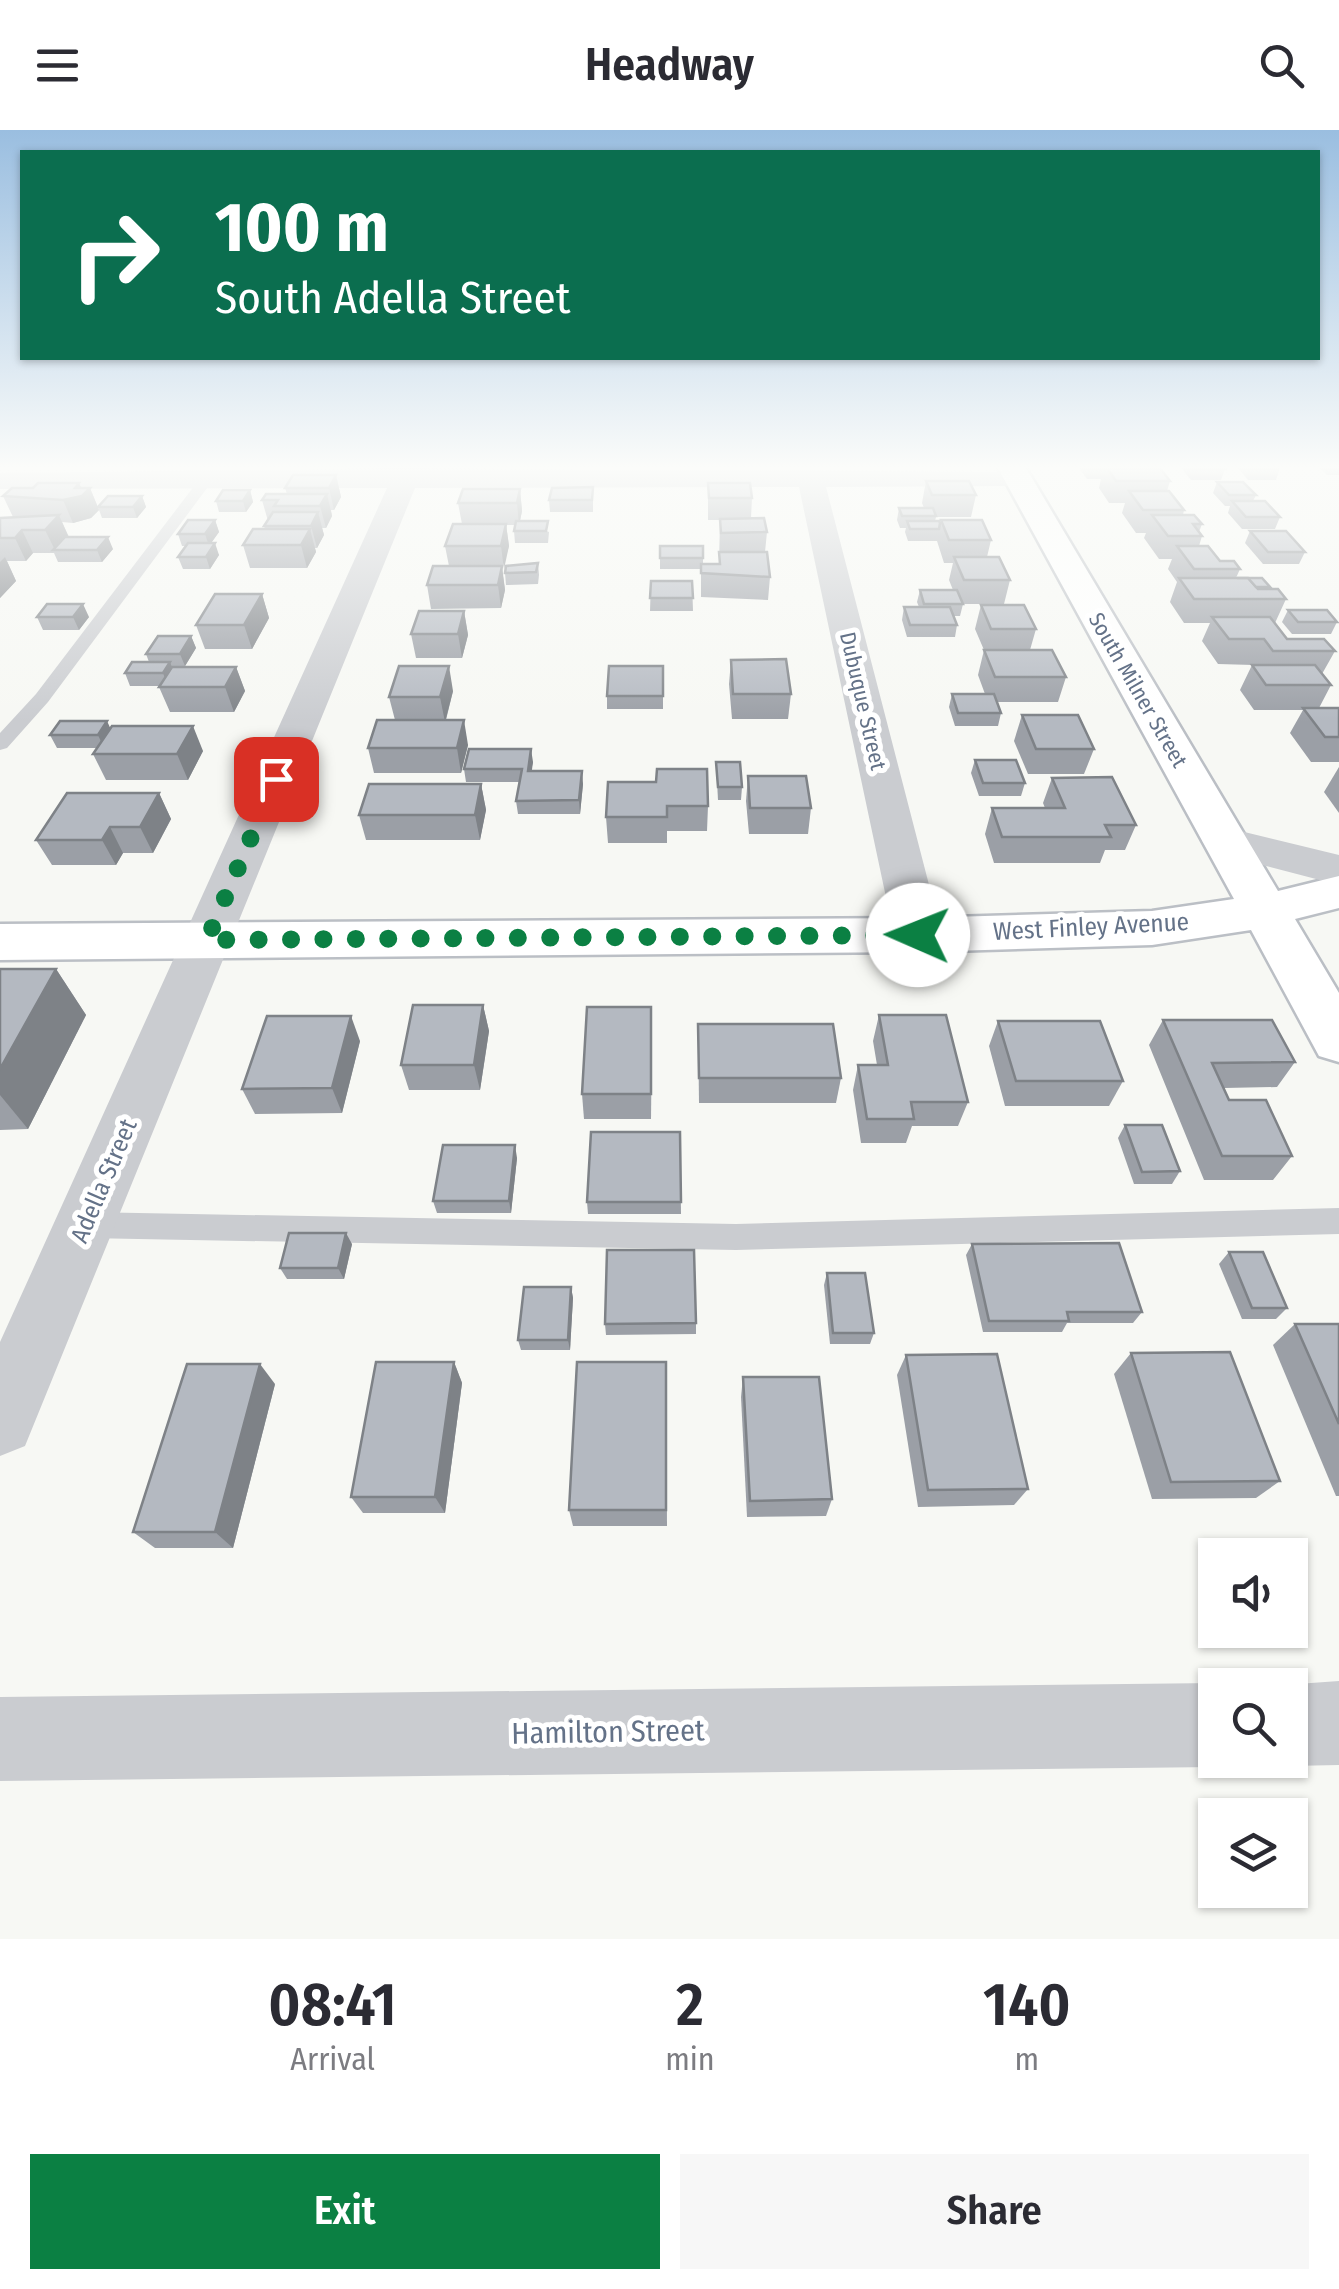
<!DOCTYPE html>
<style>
:root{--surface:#fff;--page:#f7f7f7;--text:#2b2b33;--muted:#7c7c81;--accent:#0b8043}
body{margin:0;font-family:"Fira Sans Condensed",sans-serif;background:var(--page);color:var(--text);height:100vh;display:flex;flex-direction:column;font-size:38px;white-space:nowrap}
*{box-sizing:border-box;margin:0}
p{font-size:32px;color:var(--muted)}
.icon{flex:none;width:55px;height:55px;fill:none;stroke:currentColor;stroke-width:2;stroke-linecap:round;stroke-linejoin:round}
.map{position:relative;height:1809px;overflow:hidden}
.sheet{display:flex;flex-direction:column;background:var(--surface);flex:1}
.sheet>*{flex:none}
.guide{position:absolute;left:20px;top:20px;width:1300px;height:210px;border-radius:0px;box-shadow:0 2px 8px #0004;background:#0b6e4f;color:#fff;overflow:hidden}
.buttons{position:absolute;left:1198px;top:1408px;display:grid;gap:20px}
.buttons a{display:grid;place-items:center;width:110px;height:110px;border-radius:0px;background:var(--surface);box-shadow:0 2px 8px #0004;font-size:50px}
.pin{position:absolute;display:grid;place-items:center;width:85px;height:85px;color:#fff;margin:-42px;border-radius:20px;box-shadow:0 5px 15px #0006}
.me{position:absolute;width:110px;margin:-55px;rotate:271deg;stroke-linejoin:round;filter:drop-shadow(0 0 8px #0008)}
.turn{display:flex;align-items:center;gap:35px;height:210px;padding:0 30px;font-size:45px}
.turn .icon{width:130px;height:130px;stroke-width:2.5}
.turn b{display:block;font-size:70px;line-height:85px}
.eta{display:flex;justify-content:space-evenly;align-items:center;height:170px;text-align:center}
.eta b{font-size:60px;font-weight:600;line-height:70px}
.action{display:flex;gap:20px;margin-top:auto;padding:20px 30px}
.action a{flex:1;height:115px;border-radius:0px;background:var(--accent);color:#fff;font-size:40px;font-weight:600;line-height:115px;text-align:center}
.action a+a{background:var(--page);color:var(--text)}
header{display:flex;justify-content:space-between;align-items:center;height:130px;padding:0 30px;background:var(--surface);font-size:45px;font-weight:600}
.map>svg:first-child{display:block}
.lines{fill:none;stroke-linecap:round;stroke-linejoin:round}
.secondary-casing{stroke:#bbbfc5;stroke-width:5}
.lane{fill:#caccd0;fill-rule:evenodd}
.street{fill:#caccd0;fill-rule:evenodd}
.secondary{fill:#fff;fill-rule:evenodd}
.wall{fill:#9b9fa6}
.shaded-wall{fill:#7e8287}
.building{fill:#b4b9c1;stroke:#7e8287;stroke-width:2.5}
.route{stroke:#0b8043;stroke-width:18;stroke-dasharray:0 32.4}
.labels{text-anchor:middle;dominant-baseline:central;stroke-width:10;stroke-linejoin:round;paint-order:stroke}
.far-street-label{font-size:22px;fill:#647288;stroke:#fff}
.street-label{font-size:25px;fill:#647288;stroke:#fff}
.near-street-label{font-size:30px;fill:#647288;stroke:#fff}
</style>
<header><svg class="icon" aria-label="menu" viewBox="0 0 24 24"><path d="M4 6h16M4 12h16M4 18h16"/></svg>Headway<svg class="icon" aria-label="search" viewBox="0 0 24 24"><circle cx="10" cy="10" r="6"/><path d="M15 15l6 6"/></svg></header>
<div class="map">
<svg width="1339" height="1809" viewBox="0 0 1339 1809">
<rect width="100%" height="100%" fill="#f7f8f4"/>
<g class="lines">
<!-- secondary casing -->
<g class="secondary-casing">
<path id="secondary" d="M998,338H1026L1278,761L1339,746V778L1295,789L1339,863V932L1319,926L1251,800L1152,815L918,822L0,830V794L918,788L1152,781L1234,769Z"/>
</g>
<!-- lane -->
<g class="lane">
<path d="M201,347L213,350L48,572L7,618L0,620V603L36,564Z"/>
<path d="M1339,1078V1104L736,1120L86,1108L76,1104L71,1095L76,1086L86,1082L736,1094Z"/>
</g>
<!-- street -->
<g class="street">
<path d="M396,338L1028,342L1032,348L1028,354L1018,356L826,357L942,805L935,817L918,822L901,817L894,805L799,357L415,358L25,1316L0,1326V1212L387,358L0,359V343Z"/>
<path d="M1224,697L1339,725V755L1209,721L1202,711L1209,701Z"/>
<path d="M1339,1551V1635L1290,1636L1276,1630H1290V1555H1283Z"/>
<path d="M1215,1553L1219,1555H1215V1630H1232L1215,1637L0,1651V1567Z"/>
</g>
<!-- secondary -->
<use href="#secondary" class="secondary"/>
</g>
<!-- wall -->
<g class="wall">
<path d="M1079,338H1160L1170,351L1167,361L1184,380L1183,385L1202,394L1199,402L1202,406L1199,416L1220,431L1240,439L1236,448L1270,457L1269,459L1286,469L1275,493L1287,509L1335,521L1322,544L1331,555L1319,578H1339V632H1311L1290,603L1303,580H1254L1240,560L1252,535H1253L1218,534L1202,511L1210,493H1184L1170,472L1177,452L1168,439L1172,429H1159L1144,408L1146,403H1136L1122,383L1125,373H1109L1099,358L1101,349H1087Z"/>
<path d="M1181,338H1224L1225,339L1221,350H1191Z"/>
<path d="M1238,338H1280L1276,350H1248Z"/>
<path d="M1320,338H1339V345H1327Z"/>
<path d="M336,345L341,367L334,380H331L332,386L326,398H322L324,405L317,418H315L316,422L307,438H250L243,415L265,399L264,396L268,391L262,370L287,364L285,358Z"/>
<path d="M926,351L976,365L971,387H936L935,391L940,393L941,390L991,410L987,427L1010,450L1004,474H963L960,486H954L957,495L955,507H907L902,490L904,477H919L917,472L920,460H953L949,450L953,433H944L937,411H908L905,402L906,398H900L897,390L899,378H924L922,373Z"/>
<path d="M1217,352L1256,365L1253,371L1280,387L1275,399H1242L1228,383L1230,376H1225L1213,363Z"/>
<path d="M79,353L81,358H90L99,380L91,388L73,393L62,392L69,407L113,419L102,432H58L54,423H33L26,431H7L16,451L0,468V388L13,387L3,366L33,358Z"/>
<path d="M708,353L752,368L751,388L767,402L765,422L770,447L768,470L701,467V439H660V416H703V434H719L720,390H708Z"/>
<path d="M593,357V382H550L549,370Z"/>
<path d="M520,359L522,381L520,391L549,402L548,413H515L514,401L515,395H506L509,416L502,439L505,460L501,478L431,479L427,455L449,436L445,416L462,394L458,373Z"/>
<path d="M250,360L253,372L246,382H219L216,371Z"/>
<path d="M142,366L146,377L137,388H102L98,377Z"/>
<path d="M215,390L219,402L211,413L219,425L210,439H183L178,427L187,416H182L178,404Z"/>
<path d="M1250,401L1305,422L1299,434H1263L1245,413Z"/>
<path d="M538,433L539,445L538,454L506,455L505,443Z"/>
<path d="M651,451H692L693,481H650Z"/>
<path d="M262,464L269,488L252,519H205L196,495Z"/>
<path d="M981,475L1036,499L1030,520L1066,547L1058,572H997L1001,583L998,596H955L949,577L952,564H985L978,545L984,520L975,499Z"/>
<path d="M1288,480L1337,492L1331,504H1292L1282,492Z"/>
<path d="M464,481L468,505L462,528H416L411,504Z"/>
<path d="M37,487H89L79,500H43Z"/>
<path d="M191,506L196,518L185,536L172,537H236L245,561L234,582H170L159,557L160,556H130L125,543L149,532L146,524Z"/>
<path d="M731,530L791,564L788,589H732L729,554Z"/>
<path d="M663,536V579H607V566Z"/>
<path d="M453,561L446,590L468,615L461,643H374L368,618L395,590L389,567Z"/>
<path d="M1022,585L1094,619L1084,644H1028L1014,611Z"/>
<path d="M110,597L203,621L188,650H106L93,624L97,618H57L50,605Z"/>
<path d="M975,630L1025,653L1021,666H979L971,643Z"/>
<path d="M533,632L531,641L583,654L580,684H518L516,671L519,652H466L464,639Z"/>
<path d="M716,632L742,657L741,670H718Z"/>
<path d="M1339,637V683L1324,662Z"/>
<path d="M748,646L811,678L808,704H749L746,671Z"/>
<path d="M1052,648L1136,695L1125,720H1105L1100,733H994L985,704L992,678H1045L1043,673Z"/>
<path d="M608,652L708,676L707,701H667V713H608L606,687Z"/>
<path d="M481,654L486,680L480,710H366L359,685Z"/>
<path d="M159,663L171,689L153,723H123L116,735H52L36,710Z"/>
<path d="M0,839H56L86,885L28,999L0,1000Z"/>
<path d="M483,875L489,901L480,960H409L401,935Z"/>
<path d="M879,885L968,972L958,996H912L906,1013H861L853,960L858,935H877L873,911Z"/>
<path d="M1163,890L1295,932L1277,957L1224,958L1229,970L1292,1026L1273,1050H1204L1149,915Z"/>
<path d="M998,891L1123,951L1109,976H1005L989,916Z"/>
<path d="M698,894L841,948L836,973H699Z"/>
<path d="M652,902L651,989H584L582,964Z"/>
<path d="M360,911L342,983L255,984L242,959Z"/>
<path d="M1125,995L1180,1041L1172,1054H1134L1118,1008Z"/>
<path d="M680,1002L681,1084H588L587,1072Z"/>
<path d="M517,1028L511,1083H437L433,1071Z"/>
<path d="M352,1114L344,1149H287L280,1138Z"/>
<path d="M972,1114L1142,1182L1133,1193H1067L1062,1202H983L966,1125Z"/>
<path d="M1229,1122L1287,1178L1276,1189H1242L1219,1134Z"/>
<path d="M827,1143L874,1203L870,1214H830L824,1155Z"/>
<path d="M571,1157L573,1168L570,1220H521L518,1210Z"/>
<path d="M696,1193V1204L606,1205L605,1194Z"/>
<path d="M1295,1194H1339V1366H1336L1273,1215Z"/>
<path d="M1131,1223L1280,1351L1256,1368L1152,1369L1114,1244Z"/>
<path d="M906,1225L1028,1359L1014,1375L918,1377L897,1245Z"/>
<path d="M454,1232L462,1253L445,1383H363L351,1367Z"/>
<path d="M666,1232L667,1396H573L569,1380Z"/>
<path d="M743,1247L832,1369L826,1386L747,1387L741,1267Z"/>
<path d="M275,1254L233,1418H155L133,1402Z"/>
</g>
<!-- shaded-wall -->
<g class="shaded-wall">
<path d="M336,345L341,367L334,380L329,358Z"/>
<path d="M79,353L84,364L90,358L99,380L91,388L73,393L63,370Z"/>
<path d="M520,359L522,381L519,395L517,373Z"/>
<path d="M250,360L253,372L246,382L243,371Z"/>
<path d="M327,364L332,386L326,398L320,376Z"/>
<path d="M142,366L146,377L137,388L133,377Z"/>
<path d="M318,382L324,405L317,418L311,396Z"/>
<path d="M59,385L69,408L55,420L45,400Z"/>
<path d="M215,390L219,402L209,416L205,404Z"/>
<path d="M506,394L509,416L504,439L501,416Z"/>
<path d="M310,399L316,422L307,438L301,415Z"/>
<path d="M22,400L33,423L26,431L15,408Z"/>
<path d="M108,407L113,419L102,432L97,420Z"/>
<path d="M215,413L219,425L210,439L206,427Z"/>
<path d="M5,427L16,451L0,468V432Z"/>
<path d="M502,436L505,460L501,478L498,455Z"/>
<path d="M262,464L269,488L252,519L244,495Z"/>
<path d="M83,474L89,487L79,500L73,487Z"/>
<path d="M464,481L468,505L462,528L458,504Z"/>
<path d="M191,506L196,518L185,536L180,524Z"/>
<path d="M170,532L175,545L168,556L163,543Z"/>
<path d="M449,536L453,561L445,592L440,567Z"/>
<path d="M236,537L245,561L234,582L225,557Z"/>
<path d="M464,590L468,615L461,643L457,618Z"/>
<path d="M107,591L113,604L104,618L98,605Z"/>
<path d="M193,596L203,621L188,650L177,624Z"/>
<path d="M531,619L533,632L530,654L528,641Z"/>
<path d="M582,641L583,654L580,684L579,670Z"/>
<path d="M481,654L486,680L480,710L475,685Z"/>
<path d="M159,663L171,689L153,723L140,697Z"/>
<path d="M110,697L123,723L116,735L102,710Z"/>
<path d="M56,839L86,885L28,999L0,965V939Z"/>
<path d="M483,875L489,901L480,960L474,935Z"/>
<path d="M351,886L360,911L342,983L332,958Z"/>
<path d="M515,1015L517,1028L511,1083L509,1071Z"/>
<path d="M346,1103L352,1114L344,1149L338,1138Z"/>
<path d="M571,1157L573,1168L570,1220L568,1210Z"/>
<path d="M454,1232L462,1253L445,1383L435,1367Z"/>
<path d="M260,1234L275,1254L233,1418L215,1402Z"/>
</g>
<!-- building -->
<g class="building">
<path d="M1107,338H1160L1170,351H1116Z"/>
<path d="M1194,338H1224L1225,339H1195Z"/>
<path d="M293,345H336L329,358H285Z"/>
<path d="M926,351H969L976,365H932Z"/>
<path d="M1217,352H1243L1256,365H1229Z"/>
<path d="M38,353H79L75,358H90L82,366L63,370L3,366L12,358H33Z"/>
<path d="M708,353H750L752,368H709Z"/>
<path d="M593,357L592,370H549L552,358Z"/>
<path d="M463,359H520L517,373H458Z"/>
<path d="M223,360H250L243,371H216Z"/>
<path d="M1129,361H1169L1184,380H1143Z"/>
<path d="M266,364H327L320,376H274L278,370H262Z"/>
<path d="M108,366H142L133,377H98Z"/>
<path d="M1232,371H1265L1280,387H1246Z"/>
<path d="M899,378H933L936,386H902Z"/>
<path d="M273,382H318L311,396H264Z"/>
<path d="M59,385L45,400H22L15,408H0V388Z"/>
<path d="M1152,385H1194L1202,394H1193L1202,406H1168Z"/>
<path d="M764,388L767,402L721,403L720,389Z"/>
<path d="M188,390H215L205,404H178Z"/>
<path d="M941,390H982L991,410H949Z"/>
<path d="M516,391H548L546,401H514Z"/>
<path d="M907,391H939L940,393L939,399H910Z"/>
<path d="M453,394H506L501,416H445Z"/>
<path d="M253,399H310L301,415H243Z"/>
<path d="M1250,401H1286L1305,422H1268Z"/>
<path d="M65,407H108L97,420H53Z"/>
<path d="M188,413H215L206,427H178Z"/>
<rect x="660" y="416" width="43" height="12"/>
<path d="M1177,416H1208L1220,431H1234L1240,439H1194Z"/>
<path d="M719,422H767L770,447L701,443V434H720Z"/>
<path d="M954,427H999L1010,450H964Z"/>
<path d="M538,433L536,442L505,443L506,436Z"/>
<path d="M433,436H502L498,455H427Z"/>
<path d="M1179,448H1248L1258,459H1278L1286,469H1194Z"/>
<path d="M1237,448H1262L1270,457H1256L1248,448Z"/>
<path d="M651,451H692L693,468H650Z"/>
<path d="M920,460H957L963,474H924Z"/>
<path d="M215,464H262L244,495H196Z"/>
<path d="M47,474H83L73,487H37Z"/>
<path d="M981,475H1024L1036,499H991Z"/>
<path d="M904,477H950L957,495H910Z"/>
<path d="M1288,480H1327L1337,492H1298Z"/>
<path d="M419,481H464L458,504H411Z"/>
<path d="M1212,487H1270L1287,509H1324L1335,521H1273L1264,509H1229Z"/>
<path d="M158,506H191L180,524H146Z"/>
<path d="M984,520H1052L1066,547H995Z"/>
<path d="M786,529L791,564H733L731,530Z"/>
<path d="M132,532H170L163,543H125Z"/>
<path d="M1252,535H1315L1331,555H1266Z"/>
<path d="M399,536H449L440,567H389Z"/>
<path d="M609,536H663V566H607Z"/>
<path d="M172,537H236L225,557H159Z"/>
<path d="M952,564H994L1001,583H958Z"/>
<path d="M1303,578H1339V607H1325Z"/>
<path d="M1022,585H1078L1094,619H1036Z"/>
<path d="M377,590H464L457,618H368Z"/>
<path d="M60,591H107L98,605H50Z"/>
<path d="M112,596H193L177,624H93Z"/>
<path d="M469,619H531L528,641H582L579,670L516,671L522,639H464Z"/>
<path d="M975,630H1016L1025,653H983Z"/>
<path d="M716,632H740L742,657H718Z"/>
<path d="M657,639H707L708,676H667V687H606L608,652H656Z"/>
<path d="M748,646H806L811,678H750Z"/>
<path d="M1112,647L1136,695H1105L1111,707H1002L992,678H1065L1052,648Z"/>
<path d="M369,654H481L475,685H359Z"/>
<path d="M67,663H159L140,697H110L102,710H36Z"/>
<path d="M0,839H56L0,939Z"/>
<path d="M413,875H483L474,935H401Z"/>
<path d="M587,877H651V964H582Z"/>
<path d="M879,885H946L968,972H911L914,989H867L858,935H888Z"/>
<path d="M267,886H351L332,958L242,959Z"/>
<path d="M1163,890H1272L1295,932L1212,933L1229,970H1266L1292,1026H1222Z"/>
<path d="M998,891H1100L1123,951H1016Z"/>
<path d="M698,894H833L841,948H699Z"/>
<path d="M1125,995H1162L1180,1041L1142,1042Z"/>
<path d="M591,1002H680L681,1072H587Z"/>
<path d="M443,1015H515L509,1071H433Z"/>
<path d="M289,1103H346L338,1138H280Z"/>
<path d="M1119,1113L1142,1182H1067L1069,1191H989L972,1114Z"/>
<path d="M607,1120H694L696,1193L605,1194Z"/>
<path d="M1229,1122H1263L1287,1178H1252Z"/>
<path d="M827,1143H865L874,1203H833Z"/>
<path d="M524,1157H571L568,1210H518Z"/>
<path d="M1295,1194H1339V1294Z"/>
<path d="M1230,1222L1280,1351L1171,1352L1131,1223Z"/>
<path d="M997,1224L1028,1359L928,1360L906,1225Z"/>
<path d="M376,1232H454L435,1367H351Z"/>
<path d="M577,1232H666V1380H569Z"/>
<path d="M187,1234H260L215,1402H133Z"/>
<path d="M743,1247H819L832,1369L750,1371Z"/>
</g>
<!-- sky -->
<linearGradient id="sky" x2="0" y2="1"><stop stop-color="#9abee0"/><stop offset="0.57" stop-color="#fbfcfa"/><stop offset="1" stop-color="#fbfcfa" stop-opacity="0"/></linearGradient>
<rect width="1339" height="592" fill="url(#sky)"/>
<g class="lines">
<!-- route -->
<path class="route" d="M276,649L207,810L918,805"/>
</g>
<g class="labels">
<!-- far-street labels -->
<g class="far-street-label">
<text transform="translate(1138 560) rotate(60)">South Milner Street</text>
<text transform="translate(863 571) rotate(77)">Dubuque Street</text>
</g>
<!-- street labels -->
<g class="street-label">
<text transform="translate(1091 797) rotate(-3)">West Finley Avenue</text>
<text transform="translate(104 1051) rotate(-67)">Adella Street</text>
</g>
<!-- near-street labels -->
<g class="near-street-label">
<text transform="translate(608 1602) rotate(-1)">Hamilton Street</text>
</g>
</g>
</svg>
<div class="buttons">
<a><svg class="icon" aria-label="sound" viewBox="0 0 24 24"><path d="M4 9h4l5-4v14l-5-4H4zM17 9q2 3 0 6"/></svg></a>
<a><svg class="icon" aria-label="search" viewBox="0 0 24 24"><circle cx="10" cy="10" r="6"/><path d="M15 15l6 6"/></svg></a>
<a><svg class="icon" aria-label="layers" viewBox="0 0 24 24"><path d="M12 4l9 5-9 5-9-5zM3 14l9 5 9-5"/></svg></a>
</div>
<div class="pin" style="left:276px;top:649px;background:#d93025"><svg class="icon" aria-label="arrive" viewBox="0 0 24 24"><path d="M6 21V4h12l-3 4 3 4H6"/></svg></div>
<svg class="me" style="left:918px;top:805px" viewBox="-20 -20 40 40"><circle r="19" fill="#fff"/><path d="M0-13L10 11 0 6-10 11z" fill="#0b8043"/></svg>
<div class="guide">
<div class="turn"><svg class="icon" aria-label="right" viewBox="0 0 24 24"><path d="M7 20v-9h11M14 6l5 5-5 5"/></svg><div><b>100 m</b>South Adella Street</div></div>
</div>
</div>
<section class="sheet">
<div class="eta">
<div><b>08:41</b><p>Arrival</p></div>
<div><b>2</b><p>min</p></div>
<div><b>140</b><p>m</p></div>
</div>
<div class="action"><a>Exit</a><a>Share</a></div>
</section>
